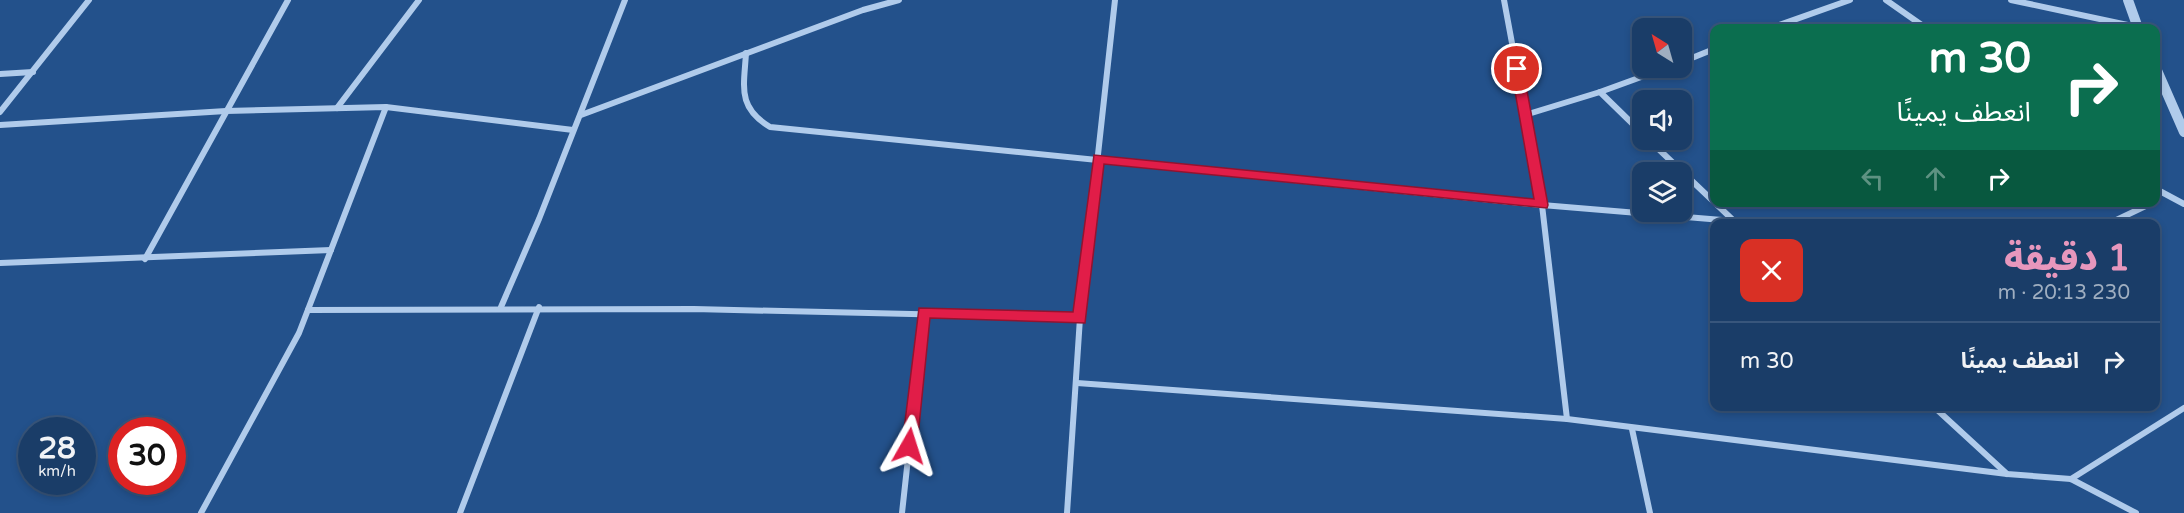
<!DOCTYPE html>
<html lang="ar">
<meta charset="utf-8">
<style>
:root{--surface:#1a3d68;--page:#23446e;--text:#f1f3f6;--muted:#9faec0;--line:#38567c;--accent:#e797bd}
body{margin:0;font-family:"Varela Round","Noto Sans Arabic",sans-serif;background:var(--page);color:var(--text);direction:rtl;height:100vh;display:flex;flex-direction:column;font-size:22px;white-space:nowrap}
*{box-sizing:border-box;margin:0}
p{font-size:20px;color:var(--muted)}
.icon{flex:none;width:33px;height:33px;fill:none;stroke:currentColor;stroke-width:2;stroke-linecap:round;stroke-linejoin:round}
.map{position:relative;flex:1;overflow:hidden;direction:ltr}
.sheet{position:absolute;left:1710px;top:219px;width:450px;height:192px;display:flex;flex-direction:column;background:var(--surface);border-radius:12px;box-shadow:0 3px 9px #0003,0 0 0 2px var(--line);direction:rtl}
.sheet>*{flex:none}
.banner{position:absolute;left:1710px;top:24px;width:450px;height:183px;border-radius:12px;box-shadow:0 3px 9px #0003,0 0 0 2px var(--line);direction:rtl;background:#0b6e4f;color:#fff;overflow:hidden}
.needle{width:39px;rotate:323deg}
.tools{position:absolute;left:1632px;top:18px;display:grid;gap:12px}
.tools a{display:grid;place-items:center;width:60px;height:60px;border-radius:12px;background:var(--surface);box-shadow:0 3px 9px #0003,0 0 0 2px var(--line);font-size:30px}
.speed{position:absolute;left:18px;top:417px;display:flex;gap:12px;font-size:30px;font-weight:700;text-align:center}
.speed>*{display:grid;place-content:center;width:78px;height:78px;border-radius:50%;background:var(--surface);box-shadow:0 3px 9px #0003,0 0 0 2px var(--line);line-height:1}
.speed small{font-size:15px;font-weight:400}
.speed .limit{border:9px solid #d22;background:#fff;color:#111}
.pin{position:absolute;display:grid;place-items:center;width:51px;height:51px;color:#fff;margin:-26px;border:3px solid #fff;border-radius:50%;box-shadow:0 2px 6px #0007}
.me{position:absolute;width:66px;margin:-33px;rotate:6deg;stroke-linejoin:round;filter:drop-shadow(0 0 4px #0008)}
.turn{display:flex;align-items:center;gap:21px;height:126px;padding:0 30px;font-size:27px}
.turn .icon{width:78px;height:78px;stroke-width:2.5}
.turn b{display:block;font-size:42px;line-height:51px}
.lanes{display:flex;align-items:center;height:57px;padding:0 30px;background:#0003;justify-content:center;gap:30px;direction:ltr}
.lanes .off{opacity:.35}
.round{display:grid;place-items:center;flex:none;width:63px;height:63px;border-radius:12px;background:var(--page)}
.head{display:flex;align-items:center;justify-content:space-between;height:102px;padding:0 30px}
h1{font-size:36px;font-weight:800;line-height:45px;color:var(--accent)}
ul{padding:0;list-style:none}
li{display:flex;align-items:center;gap:18px;height:78px;padding:0 30px;border-top:2px solid var(--line)}
li div{flex:1}
li b{display:block;font-size:22px}
li em{font-style:normal}
.map>svg:first-child{display:block}
.lines{fill:none;stroke-linecap:round;stroke-linejoin:round}
.minor{stroke:#b0cbeb;stroke-width:6}
.tertiary{stroke:#b0cbeb;stroke-width:10}
.route{fill:#e11d48;stroke:#92132f;stroke-width:1.5}
</style>
<div class="map">
<svg width="2184" height="513" viewBox="0 0 2184 513">
<rect width="100%" height="100%" fill="#23518b"/>
<g class="lines">
<!-- minor -->
<g class="minor">
<path d="M1504,0L1542,205L1567,419"/>
<path d="M1886,0L1926,28"/>
<path d="M2011,0L2137,27"/>
<path d="M1771,28L1850,0"/>
<path d="M746,53C744,87 737,107 770,127L1542,205L1734,221"/>
<path d="M1682,62L1714,49"/>
<path d="M0,74L33,72"/>
<path d="M1600,92L1666,68"/>
<path d="M337,108L419,0"/>
<path d="M0,112L89,0"/>
<path d="M581,115L863,10L899,0"/>
<path d="M1525,115L1600,92L1642,133"/>
<path d="M0,125L226,111L386,107L573,130"/>
<path d="M1649,140L1734,221"/>
<path d="M2156,189L2184,204"/>
<path d="M2108,224L2154,202"/>
<path d="M145,259L288,0"/>
<path d="M0,263L331,250"/>
<path d="M501,307L539,219L625,0"/>
<path d="M308,310L694,309L1080,318"/>
<path d="M1077,383L1567,419L2007,474L2071,479L2136,513"/>
<path d="M1933,406L2007,474"/>
<path d="M1632,429L1650,513"/>
<path d="M2071,479L2184,408"/>
<path d="M201,513L299,333L386,107"/>
<path d="M460,513L539,307"/>
<path d="M902,513L924,313"/>
<path d="M1067,513L1080,318L1115,0"/>
</g>
<!-- tertiary -->
<g class="tertiary">
<path d="M2128,0L2138,28"/>
<path d="M2156,68L2184,132"/>
</g>
</g>
<!-- route -->
<path class="route" d="M1517,65L1523,69L1548,205L1547,208L1104,164L1085,323L930,318L917,446L915,451H904L902,446L919,308L1073,312L1094,155L1534,199L1511,69Z"/>
</svg>
<div class="tools">
<a><svg class="needle" viewBox="-14 -14 28 28"><path d="M0-13l5 13h-10z" fill="#e53935"/><path d="M0 13l5-13h-10z" fill="#9faec0"/></svg></a>
<a><svg class="icon" aria-label="sound" viewBox="0 0 24 24"><path d="M4 9h4l5-4v14l-5-4H4zM17 9q2 3 0 6"/></svg></a>
<a><svg class="icon" aria-label="layers" viewBox="0 0 24 24"><path d="M12 4l9 5-9 5-9-5zM3 14l9 5 9-5"/></svg></a>
</div>
<div class="speed"><div>28<small>km/h</small></div><div class="limit">30</div></div>
<div class="pin" style="left:1517px;top:69px;background:#d93025"><svg class="icon" aria-label="arrive" viewBox="0 0 24 24"><path d="M6 21V4h12l-3 4 3 4H6"/></svg></div>
<svg class="me" style="left:909px;top:446px" viewBox="-20 -20 40 40"><path d="M0-17L14 15 0 8-14 15z" fill="#e11d48" stroke="#fff" stroke-width="4"/></svg>
<div class="banner">
<div class="turn"><svg class="icon" aria-label="right" viewBox="0 0 24 24"><path d="M7 20v-9h11M14 6l5 5-5 5"/></svg><div><b>30 m</b>انعطف يمينًا</div></div>
<div class="lanes"><svg class="icon off" aria-label="left" viewBox="0 0 24 24"><path d="M17 20v-9H6M10 6l-5 5 5 5"/></svg><svg class="icon off" aria-label="ahead" viewBox="0 0 24 24"><path d="M12 20V5M6 11l6-6 6 6"/></svg><svg class="icon" aria-label="right" viewBox="0 0 24 24"><path d="M7 20v-9h11M14 6l5 5-5 5"/></svg></div>
</div>
<section class="sheet">
<div class="head"><div><h1>1 دقيقة</h1><p>230 m · 20:13</p></div><a class="round" style="background:#d93025;color:#fff"><svg class="icon" aria-label="close" viewBox="0 0 24 24"><path d="M6 6l12 12M18 6L6 18"/></svg></a></div>
<ul>
<li><svg class="icon" aria-label="right" viewBox="0 0 24 24"><path d="M7 20v-9h11M14 6l5 5-5 5"/></svg><div><b>انعطف يمينًا</b></div><em>30 m</em></li>
</ul>
</section>
</div>
